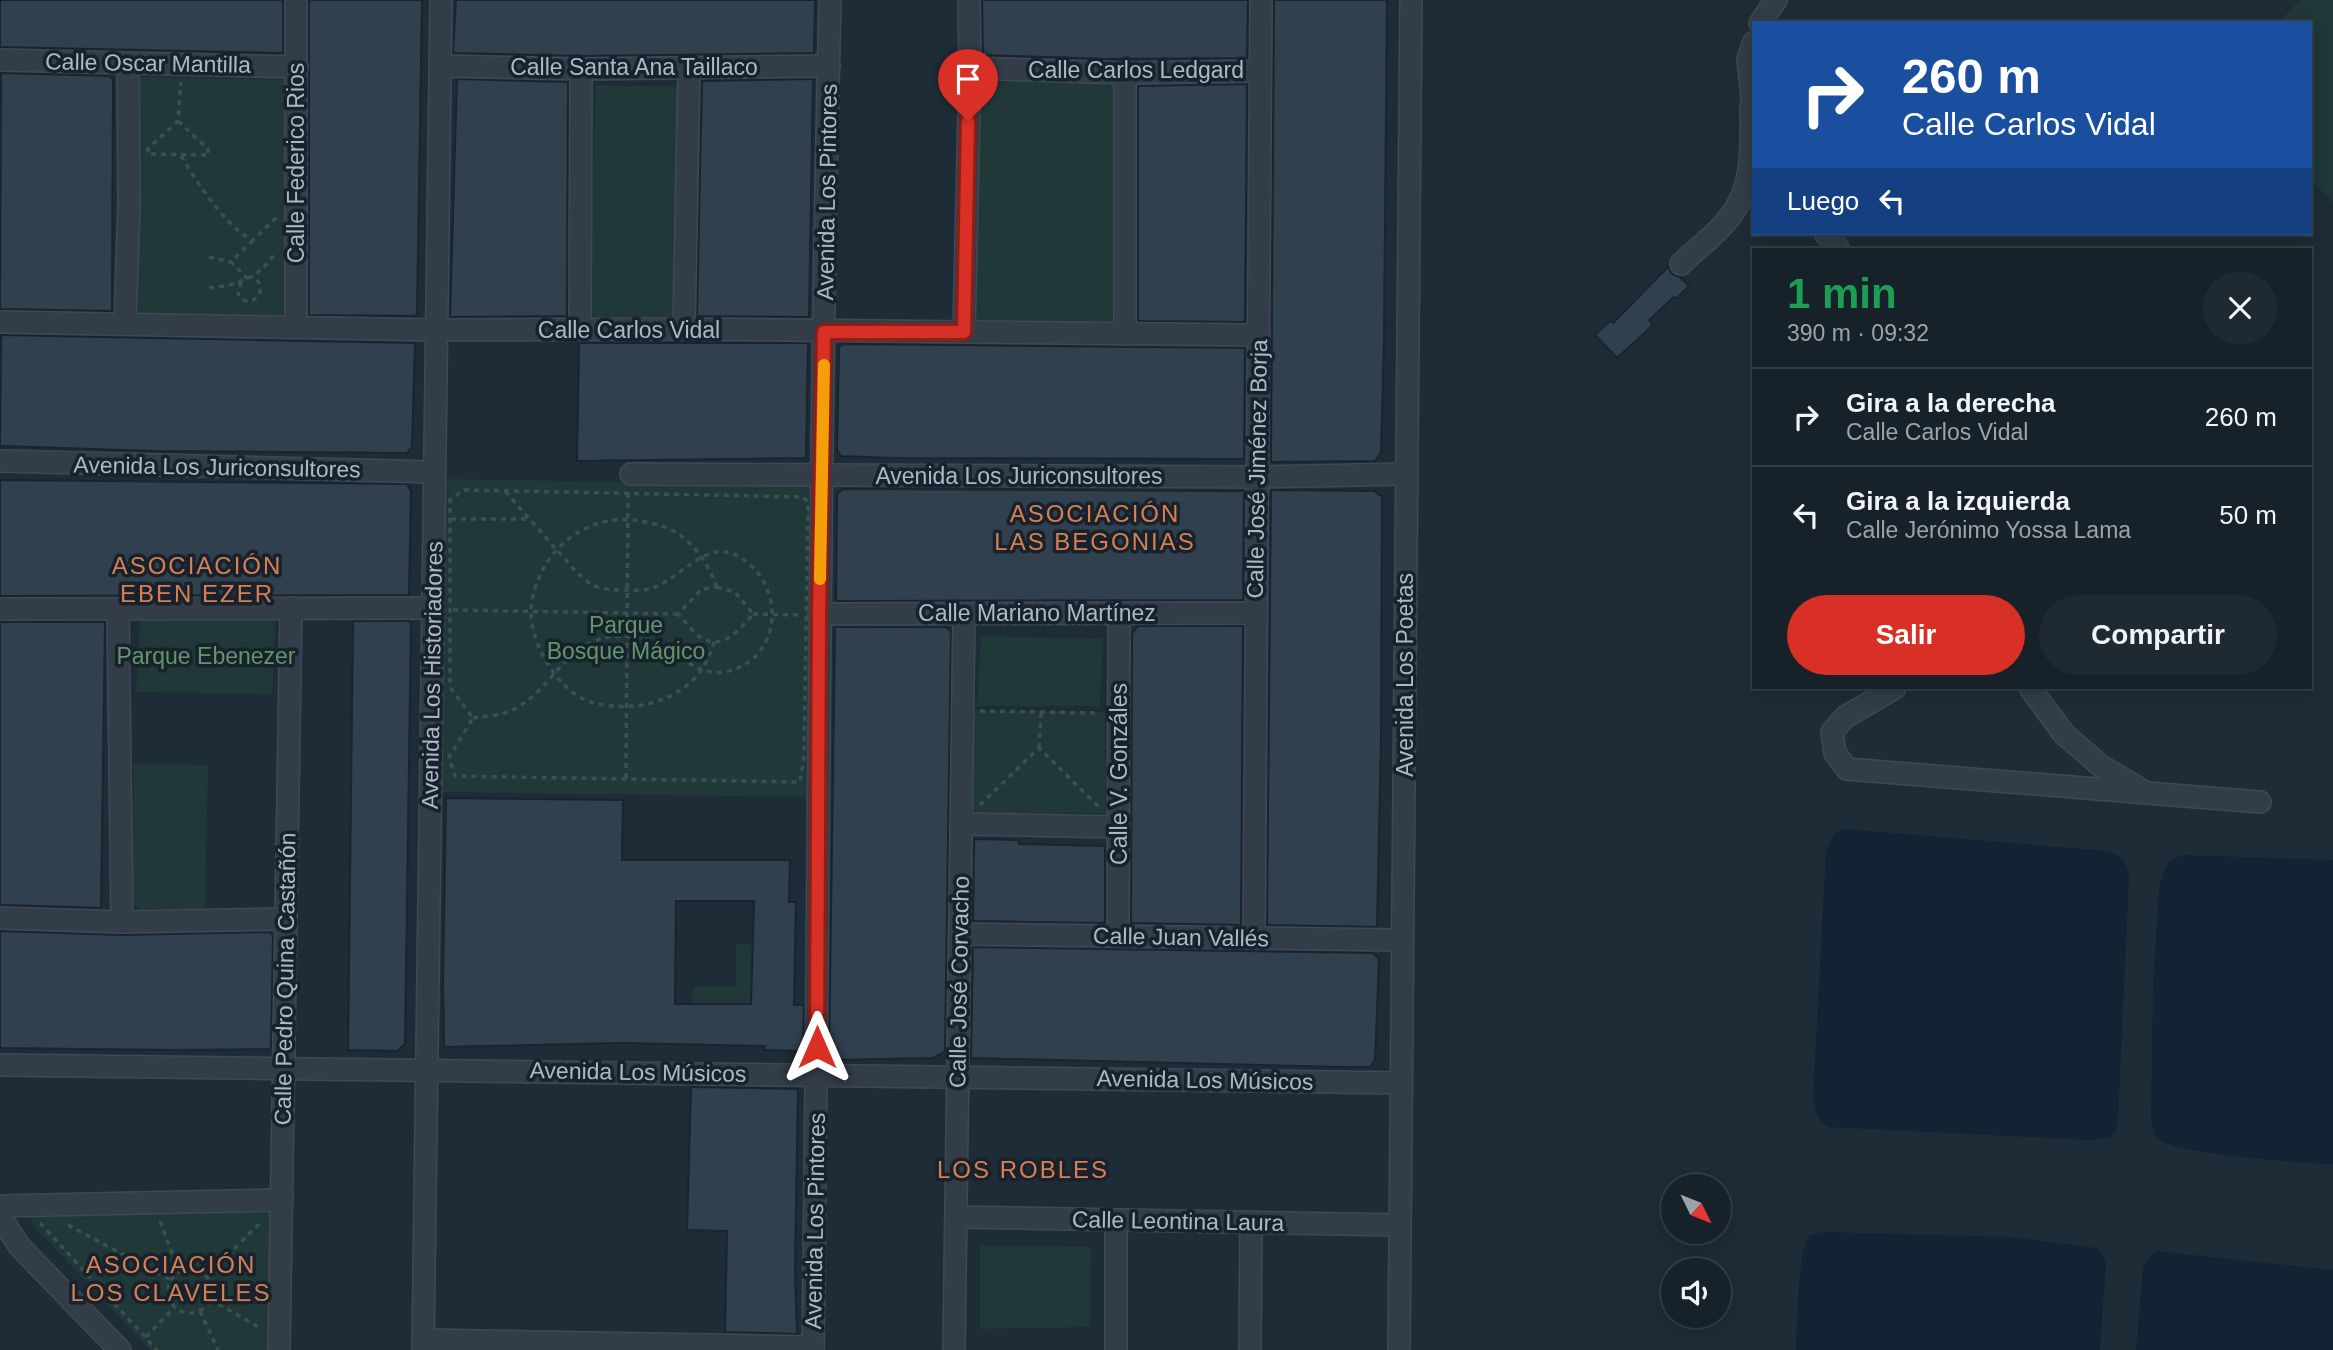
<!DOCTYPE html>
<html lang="es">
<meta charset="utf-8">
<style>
:root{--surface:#162129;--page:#1f2931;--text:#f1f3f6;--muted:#9ea3a8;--line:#353e46;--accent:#d93025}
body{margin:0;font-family:Arial,sans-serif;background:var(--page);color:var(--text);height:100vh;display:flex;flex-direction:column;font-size:26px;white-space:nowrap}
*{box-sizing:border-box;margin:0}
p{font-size:23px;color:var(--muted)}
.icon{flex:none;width:38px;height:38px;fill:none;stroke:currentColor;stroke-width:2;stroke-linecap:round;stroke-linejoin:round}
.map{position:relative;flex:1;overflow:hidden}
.drawer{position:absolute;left:1752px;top:248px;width:560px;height:441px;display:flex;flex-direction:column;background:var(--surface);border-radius:0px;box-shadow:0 4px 18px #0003,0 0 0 2px var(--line)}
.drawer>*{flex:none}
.hud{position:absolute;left:1752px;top:21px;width:560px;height:214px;border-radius:0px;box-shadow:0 4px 18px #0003,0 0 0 2px var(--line);background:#1a4fa0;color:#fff;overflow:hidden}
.needle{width:46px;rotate:133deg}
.buttons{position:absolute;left:1661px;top:1174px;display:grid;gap:14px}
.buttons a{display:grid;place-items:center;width:70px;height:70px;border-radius:50%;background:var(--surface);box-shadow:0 4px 18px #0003,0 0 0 2px var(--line);font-size:35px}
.pin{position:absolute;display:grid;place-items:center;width:60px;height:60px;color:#fff;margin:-72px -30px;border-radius:50% 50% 50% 0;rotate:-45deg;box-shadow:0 0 7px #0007}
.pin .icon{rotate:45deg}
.me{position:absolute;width:77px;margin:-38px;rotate:0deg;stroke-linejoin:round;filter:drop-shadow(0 0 5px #0008)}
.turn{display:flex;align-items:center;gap:24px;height:147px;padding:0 35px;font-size:32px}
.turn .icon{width:91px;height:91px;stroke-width:2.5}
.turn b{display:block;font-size:49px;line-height:60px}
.then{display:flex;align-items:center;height:66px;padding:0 35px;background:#0003;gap:14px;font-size:26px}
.round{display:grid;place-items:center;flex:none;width:74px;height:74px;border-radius:37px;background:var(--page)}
.summary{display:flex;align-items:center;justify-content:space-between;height:119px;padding:0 35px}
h1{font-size:42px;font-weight:700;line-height:52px;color:#1e9e55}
.action{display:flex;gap:14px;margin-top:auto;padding:14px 35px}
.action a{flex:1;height:80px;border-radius:42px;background:var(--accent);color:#fff;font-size:28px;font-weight:700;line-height:80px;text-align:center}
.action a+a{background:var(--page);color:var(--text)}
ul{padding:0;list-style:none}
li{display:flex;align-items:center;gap:21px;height:98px;padding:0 35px;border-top:2px solid var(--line)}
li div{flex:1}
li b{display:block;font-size:26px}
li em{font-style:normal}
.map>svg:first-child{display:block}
.green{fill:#203838}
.water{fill:#122434}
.building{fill:#30404e;stroke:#19242e;stroke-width:2;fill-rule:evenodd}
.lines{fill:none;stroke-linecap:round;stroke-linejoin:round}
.minor-casing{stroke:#3e4954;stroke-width:24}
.path{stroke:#395150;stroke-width:3.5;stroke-dasharray:5 5;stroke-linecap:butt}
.minor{stroke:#323d48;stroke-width:21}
.route-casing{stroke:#8d1f18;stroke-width:18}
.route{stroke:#d93025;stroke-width:12}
.slow{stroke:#f59e0b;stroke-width:12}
.labels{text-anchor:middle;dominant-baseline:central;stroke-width:7;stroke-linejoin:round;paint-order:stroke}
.street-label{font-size:23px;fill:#abb8c5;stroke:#17222c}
.park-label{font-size:23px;fill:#629668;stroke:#17222c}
.neighbourhood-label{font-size:24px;letter-spacing:2px;fill:#d87e53;stroke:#17222c}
</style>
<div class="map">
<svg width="2333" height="1350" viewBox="0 0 2333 1350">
<rect width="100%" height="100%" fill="#1e2c37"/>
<!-- green -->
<g class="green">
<path d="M2300,0H2333V202L2310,180V23H2278Z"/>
<path d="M982,76L1109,78L1116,85L1113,318L1106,326L979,325L975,319L977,82Z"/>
<path d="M140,77L290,80L285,320L138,317Z"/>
<path d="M596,85L683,87L675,320L588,318Z"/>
<path d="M444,479L812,485L807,797L441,792Z"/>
<path d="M140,619L275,620L272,694L136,692Z"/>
<path d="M981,636L1103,639L1100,706H977Z"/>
<path d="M973,710L1105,712L1106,813H972Z"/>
<path d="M134,764L208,765L205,909H139L132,902Z"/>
<path d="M736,944H753L751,1004H692L693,987H736Z"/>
<path d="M270,1202L279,1214L276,1350H150L32,1224L30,1213Z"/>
<path d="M980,1246L1091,1247L1090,1327L980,1329Z"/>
</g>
<!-- water -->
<g class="water">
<path d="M1845,829L2108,851C2123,856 2127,863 2129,878L2118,1119L2116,1130L2110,1138L2090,1140L1829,1127C1817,1121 1815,1111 1813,1098L1826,850L1836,832Z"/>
<path d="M2182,855L2333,860V1164C2304,1163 2173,1155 2157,1138C2153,1133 2152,1124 2151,1118L2153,986L2159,888L2165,868L2171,860Z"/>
<path d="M1827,1232L2010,1237L2097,1248L2106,1262L2100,1350H1796C1797,1328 1798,1255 1807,1239C1811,1232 1820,1233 1827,1232Z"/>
<path d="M2156,1251L2333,1270V1350H2136L2143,1269L2149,1257Z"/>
</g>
<!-- building -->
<g class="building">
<path d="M0,0H283V53L0,47Z"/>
<path d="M309,0H422L417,314L414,316L309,315Z"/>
<path d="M456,0H815L814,53L581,56L453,53Z"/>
<path d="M982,0H1248L1247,58L1104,59L983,55Z"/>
<path d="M1274,0H1387L1384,339L1381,453L1375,461L1272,462L1271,460Z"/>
<path d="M1,73L109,76L113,79L112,311L0,309Z"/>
<path d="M457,79L568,82L567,316L450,317Z"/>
<path d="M813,79L809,317L697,316L702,81Z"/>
<path d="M1247,84L1245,322L1138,321V86Z"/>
<path d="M1668,267L1672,274L1680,277L1689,286L1676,299L1674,297L1649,320L1653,325L1617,358L1595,335L1610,321L1613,323Z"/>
<path d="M1,335L415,343L412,447L407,453L157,451L0,446Z"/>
<path d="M579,343H808L806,458L577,461Z"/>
<path d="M843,344L1245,348L1244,459L892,458L841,456L837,450L839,347Z"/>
<path d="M0,480L407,484L411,491L409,595L0,596Z"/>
<path d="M843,489L1244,491L1243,600L836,601L837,494Z"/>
<path d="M1271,490L1374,491L1382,497L1381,740L1377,927L1267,925Z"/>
<path d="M353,621H408L411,623L405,1044L397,1051L348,1050Z"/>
<path d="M0,622H105L101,908L0,905Z"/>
<path d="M1138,626H1243L1241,925L1131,923L1132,634Z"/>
<path d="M835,627H946L951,631L945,1051L933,1058L829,1060Z"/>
<path d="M446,798L623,800L622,860H790L789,902H796L794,1005H804L803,1051L764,1050L765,1046L622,1043L444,1047L443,983ZM676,901H754L751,1004H675Z"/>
<path d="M974,839L1019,840V844L1105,846V923L973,921Z"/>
<path d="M0,931L122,935L270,932L273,936L271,1047L269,1049L173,1050L0,1048Z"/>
<path d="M973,947L1373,953L1379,959L1375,1060L1370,1067H1341L971,1058Z"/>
<path d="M691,1087L798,1089L795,1271L797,1334L725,1332L727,1231L687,1230Z"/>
</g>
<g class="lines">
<!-- minor casing -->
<g class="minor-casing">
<g id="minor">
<path d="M1760,23L1776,0"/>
<path d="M1754,42L1748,59L1754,114"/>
<path d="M0,60L297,67"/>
<path d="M440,66L581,69L829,66"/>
<path d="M970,68L1125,73L1260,71"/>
<path d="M1125,73V334"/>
<path d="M1825,233L1839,250"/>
<path d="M1681,264C1696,249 1716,235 1729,218C1755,186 1751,145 1751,106"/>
<path d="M0,322L436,330L684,329L1259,335"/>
<path d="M125,323L129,206L128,64"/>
<path d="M296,326V0"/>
<path d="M580,329L581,69"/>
<path d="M684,329L689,69"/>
<path d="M964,332L970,68L969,0"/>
<path d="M0,461L433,472"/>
<path d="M631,474L1259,477L1406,474"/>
<path d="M0,609L433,608"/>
<path d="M118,609L122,922"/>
<path d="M819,614L1255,613"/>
<path d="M1895,688L1845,717L1832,732L1835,753L1847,769L2260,802"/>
<path d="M2030,688L2064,734L2101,766L2140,789"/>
<path d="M961,824L1119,827"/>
<path d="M0,918L122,922L286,919"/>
<path d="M960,934L1402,940"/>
<path d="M1118,936L1119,613"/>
<path d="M1254,938L1261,0"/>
<path d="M0,1065L1401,1083"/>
<path d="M0,1206L282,1200"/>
<path d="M0,1217L20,1247L120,1350"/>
<path d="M956,1217L1400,1225"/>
<path d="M423,1340L813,1347"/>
<path d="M279,1350L291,608"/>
<path d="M423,1350L441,0"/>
<path d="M813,1350C819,900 819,450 830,0"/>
<path d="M954,1350L964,614"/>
<path d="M1116,1350V1220"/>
<path d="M1250,1350L1251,1223"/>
<path d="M1399,1350L1411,0"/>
</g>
</g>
<!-- path -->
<g class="path">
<path d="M178,121L208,149L209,155L148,154V149L178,121L181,82"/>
<path d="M181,156C201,188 221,220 252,241L277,217"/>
<path d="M209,257L231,262"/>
<path d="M248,279L231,262L252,241"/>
<path d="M241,282L238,294L243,300L250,302C262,296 265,284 252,276"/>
<path d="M209,288C237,285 261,278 276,251"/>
<path d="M464,490L803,497L808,502L804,757L800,782L455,776L449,757L473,718L450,687V500Z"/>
<path d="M451,519H530"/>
<path d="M717,587L735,592L753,614C741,628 723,651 702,638C693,633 685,621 678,614L702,589Z"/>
<path d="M453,610L678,614"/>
<path d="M753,614L800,615"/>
<path d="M714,642C700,697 642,716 591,702C558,692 529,642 531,609C536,553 585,511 641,521C651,523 663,525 672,530C694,542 708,564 717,587"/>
<path d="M980,711L1099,713"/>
<path d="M473,718C486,716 502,716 514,709C549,692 564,647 604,638C621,634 646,637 662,645C682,655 697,676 723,672C783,663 788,584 738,556C704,538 679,582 649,589C641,591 631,590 622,590C613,590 599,589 591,584C577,575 566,559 554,547C538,528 521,510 505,491"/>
<path d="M1039,748L1041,712"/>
<path d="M626,778L628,493"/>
<path d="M980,805L1039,748L1100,808"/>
<path d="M160,1221L179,1272"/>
<path d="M40,1223L157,1350"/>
<path d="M68,1225L171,1280"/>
<circle cx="190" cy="1291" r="22"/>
<path d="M206,1277L262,1221"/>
<path d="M210,1299L260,1328"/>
<path d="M200,1311L218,1350"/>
<path d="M146,1337L175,1307"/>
</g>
<!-- minor -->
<use href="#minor" class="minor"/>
</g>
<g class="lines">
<!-- route casing -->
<g class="route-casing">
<path id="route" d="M817,1047L819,614L824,332H964L968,121"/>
</g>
<!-- route -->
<use href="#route" class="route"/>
<!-- slow -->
<path class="slow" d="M820,579L824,365"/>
</g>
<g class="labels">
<!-- street labels -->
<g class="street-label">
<text transform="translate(148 63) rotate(1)">Calle Oscar Mantilla</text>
<text x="634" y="67">Calle Santa Ana Taillaco</text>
<text x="1136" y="70">Calle Carlos Ledgard</text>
<text transform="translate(296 163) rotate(-90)">Calle Federico Rios</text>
<text transform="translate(827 192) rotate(-89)">Avenida Los Pintores</text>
<text x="629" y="330">Calle Carlos Vidal</text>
<text transform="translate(217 467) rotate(1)">Avenida Los Juriconsultores</text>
<text transform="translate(1257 469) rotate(-89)">Calle José Jiménez Borja</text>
<text x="1019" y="476">Avenida Los Juriconsultores</text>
<text x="1037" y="613">Calle Mariano Martínez</text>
<text transform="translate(432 675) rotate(-89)">Avenida Los Historiadores</text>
<text transform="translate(1405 675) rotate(-90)">Avenida Los Poetas</text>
<text transform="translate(1119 774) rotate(-90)">Calle V. Gonzáles</text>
<text transform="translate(1181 937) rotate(1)">Calle Juan Vallés</text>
<text transform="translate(285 979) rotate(-89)">Calle Pedro Quina Castañón</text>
<text transform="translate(959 982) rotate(-89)">Calle José Corvacho</text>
<text transform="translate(638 1072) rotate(1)">Avenida Los Músicos</text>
<text transform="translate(1205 1080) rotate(1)">Avenida Los Músicos</text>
<text transform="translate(815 1221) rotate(-89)">Avenida Los Pintores</text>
<text transform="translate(1178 1221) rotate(1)">Calle Leontina Laura</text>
</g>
<!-- park labels -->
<g class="park-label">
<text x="626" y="625">Parque<tspan x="626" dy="26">Bosque Mágico</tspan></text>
<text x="206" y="656">Parque Ebenezer</text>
</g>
<!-- neighbourhood labels -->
<g class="neighbourhood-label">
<text x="1095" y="513">ASOCIACIÓN<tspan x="1095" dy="28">LAS BEGONIAS</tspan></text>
<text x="197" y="565">ASOCIACIÓN<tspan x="197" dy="28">EBEN EZER</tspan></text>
<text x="1023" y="1169">LOS ROBLES</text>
<text x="171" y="1264">ASOCIACIÓN<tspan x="171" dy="28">LOS CLAVELES</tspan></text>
</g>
</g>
</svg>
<div class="buttons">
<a><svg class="needle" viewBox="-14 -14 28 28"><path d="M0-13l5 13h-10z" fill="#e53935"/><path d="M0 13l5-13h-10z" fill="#9ea3a8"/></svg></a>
<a><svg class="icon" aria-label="sound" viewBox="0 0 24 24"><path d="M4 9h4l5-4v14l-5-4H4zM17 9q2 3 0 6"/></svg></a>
</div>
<div class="pin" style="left:968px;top:121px;background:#d93025"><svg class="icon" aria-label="arrive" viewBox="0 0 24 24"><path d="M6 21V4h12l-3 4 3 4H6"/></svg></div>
<svg class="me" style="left:817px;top:1047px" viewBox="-20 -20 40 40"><path d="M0-17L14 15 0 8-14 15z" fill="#d93025" stroke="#fff" stroke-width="4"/></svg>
<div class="hud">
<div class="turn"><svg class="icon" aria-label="right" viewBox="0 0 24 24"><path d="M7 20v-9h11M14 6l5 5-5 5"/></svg><div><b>260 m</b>Calle Carlos Vidal</div></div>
<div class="then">Luego<svg class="icon" aria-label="left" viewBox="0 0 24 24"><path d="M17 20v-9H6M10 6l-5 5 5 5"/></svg></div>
</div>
<section class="drawer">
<div class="summary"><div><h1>1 min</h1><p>390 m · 09:32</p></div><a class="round"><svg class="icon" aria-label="close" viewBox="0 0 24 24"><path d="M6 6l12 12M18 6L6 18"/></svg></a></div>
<ul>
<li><svg class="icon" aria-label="right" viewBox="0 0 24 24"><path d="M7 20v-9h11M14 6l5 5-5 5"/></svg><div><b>Gira a la derecha</b><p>Calle Carlos Vidal</p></div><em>260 m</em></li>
<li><svg class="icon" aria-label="left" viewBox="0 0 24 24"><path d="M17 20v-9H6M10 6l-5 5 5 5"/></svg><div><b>Gira a la izquierda</b><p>Calle Jerónimo Yossa Lama</p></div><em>50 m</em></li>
</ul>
<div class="action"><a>Salir</a><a>Compartir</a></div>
</section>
</div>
